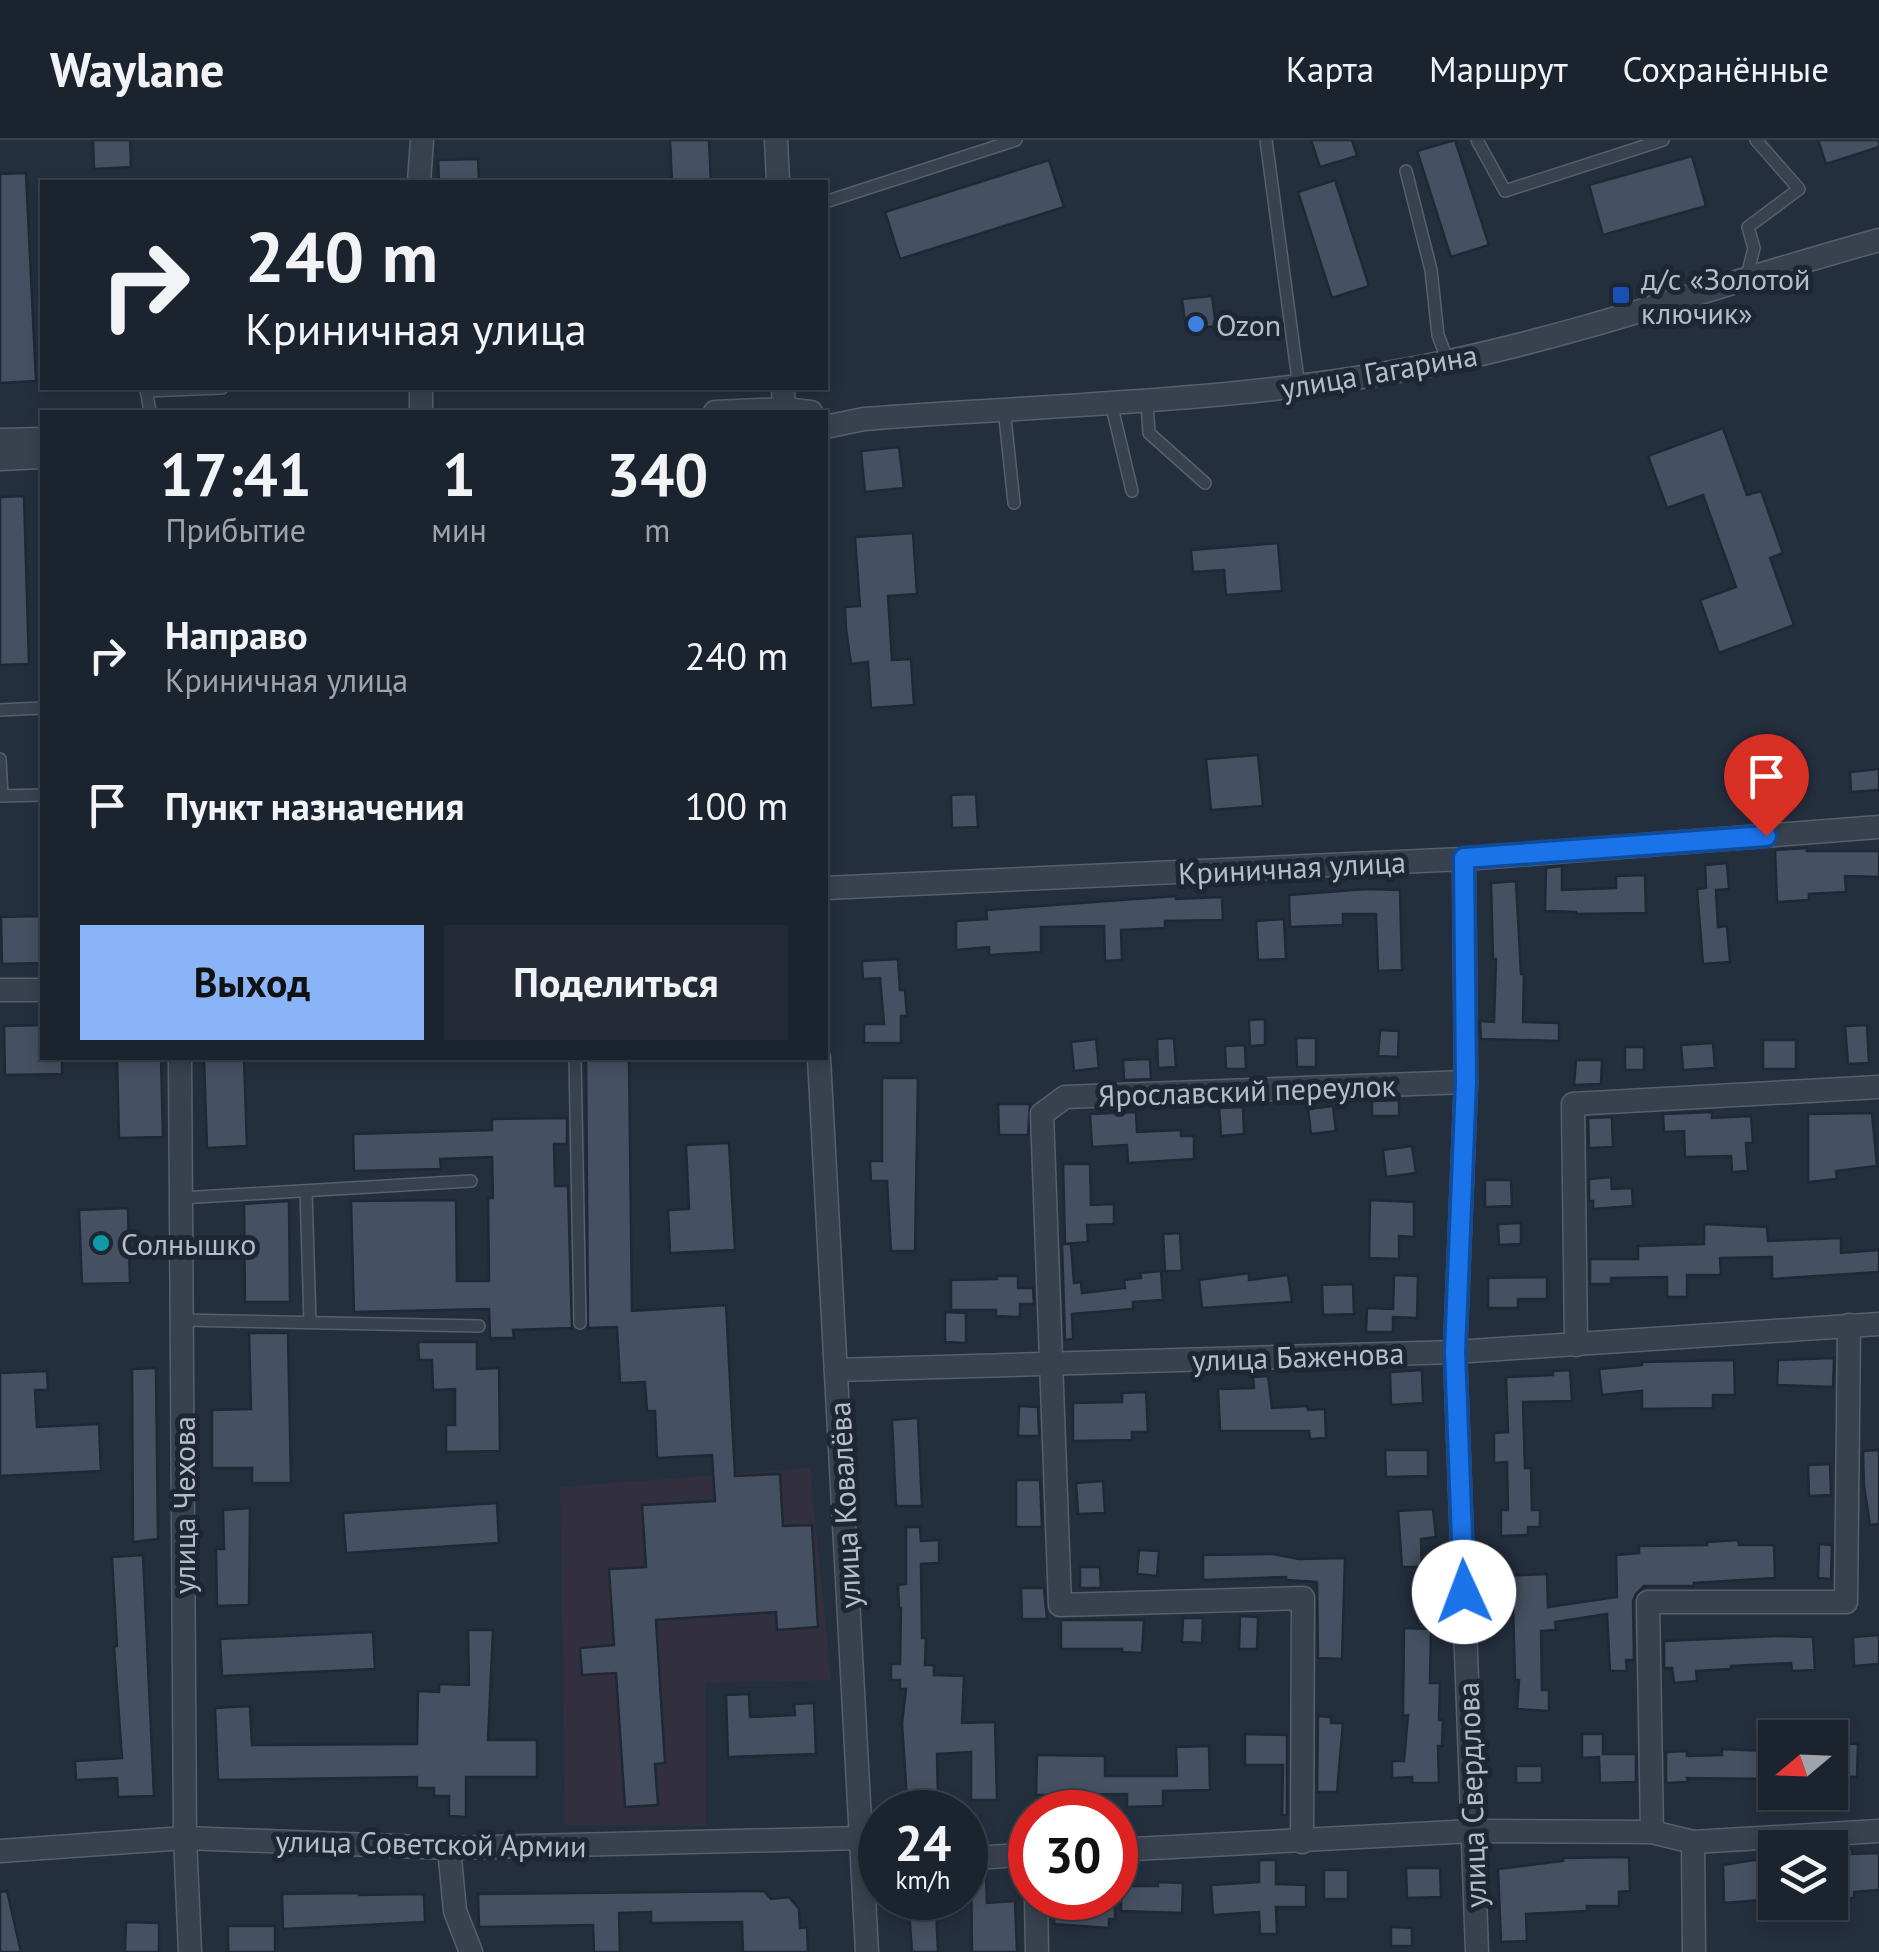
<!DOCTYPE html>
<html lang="ru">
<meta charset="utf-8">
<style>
:root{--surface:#1b232e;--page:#242b36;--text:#f1f3f6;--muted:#a0a4aa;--line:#39404a;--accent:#8ab4f8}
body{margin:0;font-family:"PT Sans",sans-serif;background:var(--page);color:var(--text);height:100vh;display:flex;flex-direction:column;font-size:38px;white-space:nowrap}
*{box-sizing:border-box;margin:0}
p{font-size:32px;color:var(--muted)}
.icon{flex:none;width:55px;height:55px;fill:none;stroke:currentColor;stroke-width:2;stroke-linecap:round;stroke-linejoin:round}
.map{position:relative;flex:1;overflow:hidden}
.drawer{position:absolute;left:40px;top:270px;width:788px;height:650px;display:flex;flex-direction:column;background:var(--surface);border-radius:0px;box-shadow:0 5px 15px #0003,0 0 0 2px var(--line)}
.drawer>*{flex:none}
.guide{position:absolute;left:40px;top:40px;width:788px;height:210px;border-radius:0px;box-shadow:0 5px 15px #0003,0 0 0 2px var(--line);background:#1b232e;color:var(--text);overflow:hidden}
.needle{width:65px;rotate:251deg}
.tools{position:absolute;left:1758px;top:1580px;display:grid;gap:20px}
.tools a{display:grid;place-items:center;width:90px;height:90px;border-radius:0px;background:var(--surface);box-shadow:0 5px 15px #0003,0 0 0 2px var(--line);font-size:50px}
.speed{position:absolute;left:858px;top:1650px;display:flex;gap:20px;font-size:50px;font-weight:700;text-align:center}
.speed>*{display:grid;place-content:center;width:130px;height:130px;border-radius:50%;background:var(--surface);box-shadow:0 5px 15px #0003,0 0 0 2px var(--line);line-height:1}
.speed small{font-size:25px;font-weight:400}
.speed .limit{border:15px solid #d22;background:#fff;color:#111}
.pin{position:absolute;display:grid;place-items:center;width:85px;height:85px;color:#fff;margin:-102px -42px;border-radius:50% 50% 50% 0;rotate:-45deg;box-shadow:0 0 10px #0007}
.pin .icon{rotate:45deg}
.me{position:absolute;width:110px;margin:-55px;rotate:358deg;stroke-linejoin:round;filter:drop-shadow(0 0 8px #0008)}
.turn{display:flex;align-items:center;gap:35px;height:210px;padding:0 40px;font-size:45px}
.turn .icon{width:130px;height:130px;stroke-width:2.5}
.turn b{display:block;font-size:70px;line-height:85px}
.eta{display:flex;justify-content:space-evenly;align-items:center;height:170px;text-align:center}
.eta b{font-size:60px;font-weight:700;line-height:70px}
.button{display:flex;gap:20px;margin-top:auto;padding:20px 40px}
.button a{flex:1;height:115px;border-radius:0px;background:var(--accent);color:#111;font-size:40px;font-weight:700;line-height:115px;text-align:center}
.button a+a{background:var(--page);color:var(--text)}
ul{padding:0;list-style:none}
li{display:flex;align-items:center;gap:30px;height:150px;padding:0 40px}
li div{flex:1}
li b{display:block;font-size:38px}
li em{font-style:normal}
header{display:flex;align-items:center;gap:60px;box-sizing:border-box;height:140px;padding:0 50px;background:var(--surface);border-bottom:2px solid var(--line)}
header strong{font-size:48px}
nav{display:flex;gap:55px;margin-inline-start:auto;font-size:35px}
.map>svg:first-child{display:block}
.medical{fill:#32303f}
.building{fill:#455162;stroke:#1f2835;stroke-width:2.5}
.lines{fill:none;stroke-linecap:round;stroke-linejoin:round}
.lane-casing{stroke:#565f6c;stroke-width:14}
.street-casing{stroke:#565f6c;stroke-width:25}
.lane{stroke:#38414e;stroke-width:11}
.street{stroke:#38414e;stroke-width:22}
.route-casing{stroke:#114b97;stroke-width:25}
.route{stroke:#1a73e8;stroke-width:18}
.transit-dot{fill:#1a4fb4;stroke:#1d2633;stroke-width:4}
.shop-dot{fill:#3f7fe0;stroke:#1d2633;stroke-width:4}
.culture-dot{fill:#0f9aa8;stroke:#1d2633;stroke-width:4}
.labels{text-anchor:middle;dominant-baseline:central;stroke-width:10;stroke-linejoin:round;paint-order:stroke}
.poi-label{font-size:30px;fill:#b4bcc9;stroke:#1d2633;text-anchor:start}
.street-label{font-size:30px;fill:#b4bcc9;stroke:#1d2633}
</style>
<header>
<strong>Waylane</strong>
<nav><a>Карта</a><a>Маршрут</a><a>Сохранённые</a></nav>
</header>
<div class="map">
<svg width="1879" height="1812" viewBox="0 0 1879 1812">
<rect width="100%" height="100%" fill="#242f3e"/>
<!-- medical -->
<path class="medical" d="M810,1328L831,1540L705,1543L706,1686L565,1685L560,1347Z"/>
<!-- building -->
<g class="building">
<path d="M93,0H130L131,27L94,29Z"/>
<path d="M670,0H709L711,42H672Z"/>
<path d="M1311,0H1352L1357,16L1320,27Z"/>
<path d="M1455,0L1489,105L1451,117L1417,11Z"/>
<path d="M1818,0H1879V7L1826,24Z"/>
<path d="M1692,16L1706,66L1603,95L1589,45Z"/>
<path d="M478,19L479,42H439L438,20Z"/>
<path d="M1049,20L1064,67L900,119L885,72Z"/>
<path d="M26,33L36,241L0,243V34Z"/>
<path d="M1335,40L1369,146L1332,158L1298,52Z"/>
<path d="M1212,156L1216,186L1186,190L1182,159Z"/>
<path d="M1723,288L1747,355L1761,351L1783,413L1770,418L1794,485L1719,513L1700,460L1736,447L1703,355L1667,368L1648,316Z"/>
<path d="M899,307L904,348L865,352L861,311Z"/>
<path d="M24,356L29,524L0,525V357Z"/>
<path d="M913,393L917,454L888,456L892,520L911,519L914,565L871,568L868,522L851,524L846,489L845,467L860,466L855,397Z"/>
<path d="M1278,403L1282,451L1226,455L1224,430L1193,432L1191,410Z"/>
<path d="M1258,615L1263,666L1211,670L1206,619Z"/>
<path d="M1879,629V650L1851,652L1850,632Z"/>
<path d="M976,654L978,687L952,688L951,655Z"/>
<path d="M1807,708V711H1879V737L1845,736L1846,752L1809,754V760L1777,762L1775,710Z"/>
<path d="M1727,723L1729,749L1716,750L1718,787L1727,786L1730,822L1703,824L1697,749L1706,748L1705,725Z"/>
<path d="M1562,726V750L1616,748V736L1645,735L1646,773L1576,774V772L1545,771L1546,728Z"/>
<path d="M1516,741L1521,834H1524L1523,882L1559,883V901L1481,899L1480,881L1494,882L1496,819H1493L1491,743Z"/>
<path d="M1367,749L1400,750L1402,830L1378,831L1376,774H1343V785L1290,787L1289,755Z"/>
<path d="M1176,756V759L1222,757L1223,780L1165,781V788L1121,790L1122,820L1105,821L1104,786L1041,787V812L989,815V807L956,810V781L987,779L986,770Z"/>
<path d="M42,776V823L2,824L1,777Z"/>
<path d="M1284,779L1286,819L1258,820L1256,781Z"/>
<path d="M898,819L900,850H905L907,876H901V903H864V884H884L880,838L863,839L862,821Z"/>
<path d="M1265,879V905L1250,906L1249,880Z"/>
<path d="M42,885V918H62V934L5,935L4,886Z"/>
<path d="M1867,885L1869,923L1848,924L1845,886Z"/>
<path d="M1380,890L1399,891L1398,917L1378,916Z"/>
<path d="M1174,898L1176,927L1158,928L1157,899Z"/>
<path d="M1296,898H1316V927H1297Z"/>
<path d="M1096,899L1099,928L1074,931L1071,902Z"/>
<rect x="1763" y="900" width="33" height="29"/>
<path d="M1713,903L1715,928L1683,930L1681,905Z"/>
<path d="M1245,905L1246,929H1226L1225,906Z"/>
<rect x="1625" y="907" width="19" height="23"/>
<path d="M117,918H161L163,997L119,998Z"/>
<path d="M204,918H244L247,1006L207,1008Z"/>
<path d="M586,918H629L632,1171L726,1165L735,1336L780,1334L783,1386L812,1385L818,1487L777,1490L776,1472L656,1480L665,1623L655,1624L658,1665L625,1667L616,1533L582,1535L580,1508L614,1505L609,1429L646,1427L642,1365L715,1361L712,1315L657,1318L655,1271H647L645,1242L620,1243L617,1187L588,1188Z"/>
<path d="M1150,919L1151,939L1124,940L1123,920Z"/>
<path d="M1576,920H1602L1601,944L1574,945Z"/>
<path d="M882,938H918L915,1111H891L887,1041H871L870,1021H882Z"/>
<path d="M1399,960V976H1372V961Z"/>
<path d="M998,964H1030L1028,995H999Z"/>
<path d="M1333,966L1336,991L1311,994L1308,969Z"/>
<path d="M1243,967L1244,994L1221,996L1219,968Z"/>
<path d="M1136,972L1137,992L1181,990V996H1194V1019L1128,1023L1127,1005L1092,1007L1090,974Z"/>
<path d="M1712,972V978L1751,976L1753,1003H1746L1748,1031L1732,1032L1731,1016L1685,1017L1684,991L1664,992L1663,974Z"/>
<path d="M1872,973L1877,1026L1836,1031L1837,1039L1808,1042V974Z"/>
<path d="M1612,977L1613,1007L1589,1008L1588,978Z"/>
<path d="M567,978V1004H554L555,1046H568L572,1188L513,1190L514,1198H490L489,1169L354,1172L351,1061L456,1060L457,1141H489L488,1058H493L492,1017L440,1019L441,1029L354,1031L353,994L492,990V979Z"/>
<path d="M729,1003L735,1110L670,1113L668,1070L689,1069L686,1005Z"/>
<path d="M1412,1006L1416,1033L1386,1037L1383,1010Z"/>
<path d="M1063,1024H1090L1091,1065L1114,1064V1084L1087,1085L1088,1102L1065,1104Z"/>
<path d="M1611,1037L1612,1049L1632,1048L1633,1066L1593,1069V1061H1589V1039Z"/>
<path d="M1485,1040H1511L1512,1066L1485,1067Z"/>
<path d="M1370,1060L1414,1062V1097L1399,1096V1119L1369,1118Z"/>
<path d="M289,1061L290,1162H245L244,1064Z"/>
<path d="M128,1068L130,1143L82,1144L79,1070Z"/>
<path d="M1521,1083V1104L1499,1105L1498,1084Z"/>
<path d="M1704,1084L1767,1087L1768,1101L1841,1098V1113L1879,1110V1132L1772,1139V1117L1720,1118L1721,1135H1687V1157H1667V1137L1611,1138V1144H1590V1119H1638V1106L1704,1104Z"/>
<path d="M1180,1093L1182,1131H1165L1163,1094Z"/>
<path d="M1062,1104H1071L1074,1143L1081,1142L1082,1153L1125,1148L1124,1140L1141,1138L1140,1133L1161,1131L1163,1160L1133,1162V1169L1072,1174L1073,1199L1065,1200Z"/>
<path d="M1249,1133V1140L1288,1135L1292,1162L1202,1168L1199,1140Z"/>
<path d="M1394,1135L1418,1136L1417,1178L1393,1177V1192H1366L1367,1168L1393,1169Z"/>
<path d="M997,1136H1018V1148H1033L1034,1164H1020V1177L996,1176V1170H951V1140L997,1139Z"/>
<path d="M1547,1137V1159H1518V1168H1488V1138Z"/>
<path d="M1353,1144L1354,1174L1323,1175L1322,1145Z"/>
<path d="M945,1172L966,1173V1203L945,1202Z"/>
<path d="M249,1193H288L291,1343H252V1328H212V1270L251,1269Z"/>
<path d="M418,1202H477V1229L499,1228L500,1311L446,1312V1285H455V1249L433,1250L432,1220H419Z"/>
<path d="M1834,1218L1833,1247L1777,1245L1778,1220Z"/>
<path d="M1734,1220L1735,1255H1713V1268L1642,1269V1251L1602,1255L1599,1229L1642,1225V1222Z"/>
<path d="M156,1228L158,1399L133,1402L132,1229Z"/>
<path d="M1422,1230L1423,1263L1391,1265L1390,1232Z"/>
<path d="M1570,1230L1572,1261L1523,1262L1525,1328H1531L1532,1370H1540V1387H1528V1395L1501,1396V1370H1508L1507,1322L1494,1323V1293L1508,1292L1506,1237L1553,1235V1231Z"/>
<path d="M47,1231L48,1250H35L37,1287L99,1284L101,1331L0,1336V1233Z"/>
<path d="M1268,1236L1272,1268L1307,1266L1308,1270L1325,1269L1326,1298L1310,1299L1309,1291H1220L1218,1249L1254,1248L1253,1237Z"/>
<path d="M1146,1252L1148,1292H1132V1300L1073,1301V1263L1122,1262V1253Z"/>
<path d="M1019,1266L1038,1267L1039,1296H1018Z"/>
<path d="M918,1278L922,1366H896L892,1280Z"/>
<path d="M1385,1310H1428V1336L1386,1337Z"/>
<path d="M1879,1310V1384L1870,1385L1864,1346L1863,1311Z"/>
<path d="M1830,1324L1831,1355L1809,1356L1808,1325Z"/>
<path d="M1016,1340H1040L1042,1387H1016Z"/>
<path d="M1103,1341L1105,1373L1078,1374L1076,1343Z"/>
<path d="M497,1363L499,1403L346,1413L343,1373Z"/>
<path d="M250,1368L249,1465L217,1466L216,1409H224L223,1370Z"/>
<path d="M1433,1369L1436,1397L1421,1399L1422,1427H1402L1398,1371Z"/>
<path d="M906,1387H920L921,1401L939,1400V1423L921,1424L922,1498H926L925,1525H934V1535L964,1536L962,1583L995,1582L997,1660H971V1612L937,1614L938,1660H907L902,1583L906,1549H900V1540H891V1524H900L901,1468H899L898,1445L906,1444Z"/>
<path d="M1738,1400L1739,1405H1774L1775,1438L1694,1443V1446H1644L1636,1454L1633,1461L1634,1520H1626L1627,1531H1610L1607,1474L1555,1482L1556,1490L1541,1491L1542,1550H1549V1571L1517,1569L1519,1540H1515L1513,1464H1504L1502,1436L1547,1434L1548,1467L1617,1457L1616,1415L1639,1413V1406L1707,1405V1402Z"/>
<path d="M1819,1404L1832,1405L1831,1439L1818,1438Z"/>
<path d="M1139,1410L1159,1411L1157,1436L1137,1434Z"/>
<path d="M1273,1414L1299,1419L1345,1418L1342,1519L1318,1518L1317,1442L1286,1440V1437L1203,1440V1415Z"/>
<path d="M143,1415L154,1656L118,1657L117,1638L76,1640L75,1621L122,1618L114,1507L117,1506L112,1417Z"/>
<path d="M1080,1427H1100L1101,1448H1080Z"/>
<path d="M1444,1440L1446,1482L1418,1484L1417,1441Z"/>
<path d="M1021,1448H1044L1047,1479H1022Z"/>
<path d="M1240,1476L1258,1477L1257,1509H1239Z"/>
<path d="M1183,1478H1203L1202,1503L1182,1502Z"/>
<path d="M1061,1480H1144L1142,1513L1122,1512V1509H1061Z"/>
<path d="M1404,1488L1431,1489L1430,1543H1440L1439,1580H1443L1442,1606H1438L1439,1643H1412V1637L1392,1638V1621H1404L1408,1575L1403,1576Z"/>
<path d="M468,1490H493L488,1600H537V1637H466V1677L449,1676V1656H434V1648H417V1637L218,1640L215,1568L250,1566L252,1605L417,1604L418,1551L439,1552V1544L469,1545Z"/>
<path d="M373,1492L375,1529L222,1536L220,1499Z"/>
<path d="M1879,1495V1524L1854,1526L1853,1497Z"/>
<path d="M1777,1496L1813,1497L1815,1530L1792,1531L1791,1523L1731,1526V1529L1696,1531L1697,1541L1674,1543L1672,1528H1664V1501Z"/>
<path d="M749,1554L750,1577L795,1575L794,1564L814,1563L816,1614L728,1617L726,1555Z"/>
<path d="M1318,1576L1331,1577V1583H1343L1337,1652H1317Z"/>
<path d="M1245,1594L1287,1595V1675H1282L1283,1625H1245Z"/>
<path d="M1582,1594H1603V1614H1636V1642L1600,1643L1599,1617L1582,1618Z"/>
<path d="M1832,1603L1858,1604L1857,1637L1832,1636Z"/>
<path d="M1209,1606L1210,1650L1163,1651V1666L1127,1667V1654L1036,1655L1037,1615L1105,1616V1636H1177L1176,1607Z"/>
<path d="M1722,1609L1767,1611L1766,1639L1687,1638L1688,1642L1666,1643V1612L1687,1611V1616L1722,1615Z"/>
<rect x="1516" y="1626" width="26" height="17"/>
<path d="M1838,1709H1852V1714L1879,1713V1750L1854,1752V1758H1839L1838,1745H1830V1715L1838,1714Z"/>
<path d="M1629,1717L1630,1751L1619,1752V1766H1587V1771L1526,1774L1527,1801L1501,1802L1498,1729L1563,1721V1718Z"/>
<path d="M1772,1717L1775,1759L1724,1763L1723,1725Z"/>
<path d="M1259,1720H1276V1744L1306,1745V1767H1276L1277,1794H1260L1259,1772L1213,1775L1211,1745L1259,1742Z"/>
<path d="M1406,1728H1440L1441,1757L1407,1758Z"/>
<rect x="1324" y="1730" width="24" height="29"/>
<path d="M971,1734H986L987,1763L1015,1761L1017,1812H972Z"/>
<path d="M1158,1742L1183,1743L1182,1773L1121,1771V1746H1158Z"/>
<path d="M7,1751L21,1812H0V1752Z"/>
<path d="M764,1751L771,1759L789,1757L799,1769L800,1788L807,1787L808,1812H743L742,1782L651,1783V1772L619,1773L620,1812H594L593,1785L479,1787L478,1754Z"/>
<path d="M359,1753V1755L424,1754L425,1782L283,1789L282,1754Z"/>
<path d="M1096,1758H1115V1779H1109V1788L1054,1784L1056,1759L1096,1762Z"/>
<path d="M936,1767L938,1812H912L909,1769Z"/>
<path d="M126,1782L159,1783V1812H125Z"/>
<rect x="228" y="1786" width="47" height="26"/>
<path d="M1391,1787L1412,1788V1806H1391Z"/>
</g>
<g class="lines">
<!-- lane casing -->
<g class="lane-casing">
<g id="lane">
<path d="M1266,0L1299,247"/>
<path d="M1477,0L1505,51L1663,0"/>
<path d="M1406,31L1431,130L1438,195L1448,222"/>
<path d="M825,62L1016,0"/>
<path d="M1747,136L1754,108L1748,87L1799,49L1756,0"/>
<path d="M146,248L150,272"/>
<path d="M146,251L222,248"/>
<path d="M1111,263L1132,351"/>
<path d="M1147,263L1149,293L1205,343"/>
<path d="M1004,268L1014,363"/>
<path d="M0,570L42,568"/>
<path d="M0,619L2,656L42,655"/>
<path d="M575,918L580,1183"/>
<path d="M306,1051L310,1182"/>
<path d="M181,1058L471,1041"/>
<path d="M182,1180L479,1186"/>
</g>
</g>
<!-- street casing -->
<g class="street-casing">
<g id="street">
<path d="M776,0L778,42"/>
<path d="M419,42L422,0"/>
<path d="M421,248V272"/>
<path d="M783,248L784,272"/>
<path d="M715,272L784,269L811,272"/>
<path d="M825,287L864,279C1060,264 1257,262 1450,221C1595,190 1736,139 1879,100"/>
<path d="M0,300L42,299"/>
<path d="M0,319L42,317"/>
<path d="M1464,719L1466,942L1455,1212L1477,1812"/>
<path d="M825,748L1464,719L1879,687"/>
<path d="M0,850H42"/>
<path d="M180,918L185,1698L190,1812"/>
<path d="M819,918L867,1812"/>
<path d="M1576,1205L1573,964L1879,947"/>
<path d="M836,1230L1455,1212L1879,1184"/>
<path d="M1652,1692L1648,1462H1846L1849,1185"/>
<path d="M1302,1702L1303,1458L1060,1465L1042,974L1065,957L1466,942"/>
<path d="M1693,1702L1694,1812"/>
<path d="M449,1708L455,1771L471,1812"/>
<path d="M1115,1710L1473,1691L1652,1692L1693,1702L1879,1691"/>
<path d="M0,1711L185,1698L449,1708L861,1698"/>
<path d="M965,1719L1030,1714"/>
<path d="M1036,1758L1037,1812"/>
</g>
</g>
<!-- lane -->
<use href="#lane" class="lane"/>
<!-- street -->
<use href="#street" class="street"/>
</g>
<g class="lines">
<!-- route casing -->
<g class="route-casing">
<path id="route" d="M1464,1452L1455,1212L1466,942L1464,718L1766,696"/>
</g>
<!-- route -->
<use href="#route" class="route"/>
</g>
<!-- markers -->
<rect class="transit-dot" x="1611" y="145" width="20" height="20" rx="5"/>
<circle class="shop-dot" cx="1196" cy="184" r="10"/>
<circle class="culture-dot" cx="101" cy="1103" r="10"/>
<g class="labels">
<!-- poi labels -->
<g class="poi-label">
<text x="1641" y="138">д/с «Золотой<tspan x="1641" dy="34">ключик»</tspan></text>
<text x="1216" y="184">Ozon</text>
<text x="121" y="1103">Солнышко</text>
</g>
<!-- street labels -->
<g class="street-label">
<text transform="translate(1379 231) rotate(-10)">улица Гагарина</text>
<text transform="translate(1292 727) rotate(-3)">Криничная улица</text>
<text transform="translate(1247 950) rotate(-2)">Ярославский переулок</text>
<text transform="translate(1298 1216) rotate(-2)">улица Баженова</text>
<text transform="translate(183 1365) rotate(-90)">улица Чехова</text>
<text transform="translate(844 1365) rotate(-93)">улица Ковалёва</text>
<text transform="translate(1471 1655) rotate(-92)">улица Свердлова</text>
<text transform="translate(431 1703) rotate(1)">улица Советской Армии</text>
</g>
</g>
</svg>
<div class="tools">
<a><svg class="needle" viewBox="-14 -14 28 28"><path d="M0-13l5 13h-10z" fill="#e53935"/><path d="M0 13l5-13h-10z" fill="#a0a4aa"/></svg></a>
<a><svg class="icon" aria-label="layers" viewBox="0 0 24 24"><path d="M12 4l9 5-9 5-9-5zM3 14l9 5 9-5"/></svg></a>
</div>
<div class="speed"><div>24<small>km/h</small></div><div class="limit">30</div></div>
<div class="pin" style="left:1766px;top:696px;background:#d93025"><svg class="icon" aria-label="arrive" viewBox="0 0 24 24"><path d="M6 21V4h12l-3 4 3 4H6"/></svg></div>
<svg class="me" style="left:1464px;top:1452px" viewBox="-20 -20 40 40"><circle r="19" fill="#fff"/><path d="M0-13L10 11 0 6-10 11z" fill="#1a73e8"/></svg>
<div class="guide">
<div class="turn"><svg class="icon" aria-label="right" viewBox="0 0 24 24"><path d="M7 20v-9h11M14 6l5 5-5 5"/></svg><div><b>240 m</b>Криничная улица</div></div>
</div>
<section class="drawer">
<div class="eta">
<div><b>17:41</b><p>Прибытие</p></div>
<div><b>1</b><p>мин</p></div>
<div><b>340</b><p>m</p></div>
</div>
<ul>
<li><svg class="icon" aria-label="right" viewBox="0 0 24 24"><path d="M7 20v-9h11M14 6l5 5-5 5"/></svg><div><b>Направо</b><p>Криничная улица</p></div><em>240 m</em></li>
<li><svg class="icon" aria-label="arrive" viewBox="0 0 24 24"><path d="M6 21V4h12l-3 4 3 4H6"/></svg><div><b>Пункт назначения</b></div><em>100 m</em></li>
</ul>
<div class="button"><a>Выход</a><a>Поделиться</a></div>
</section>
</div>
